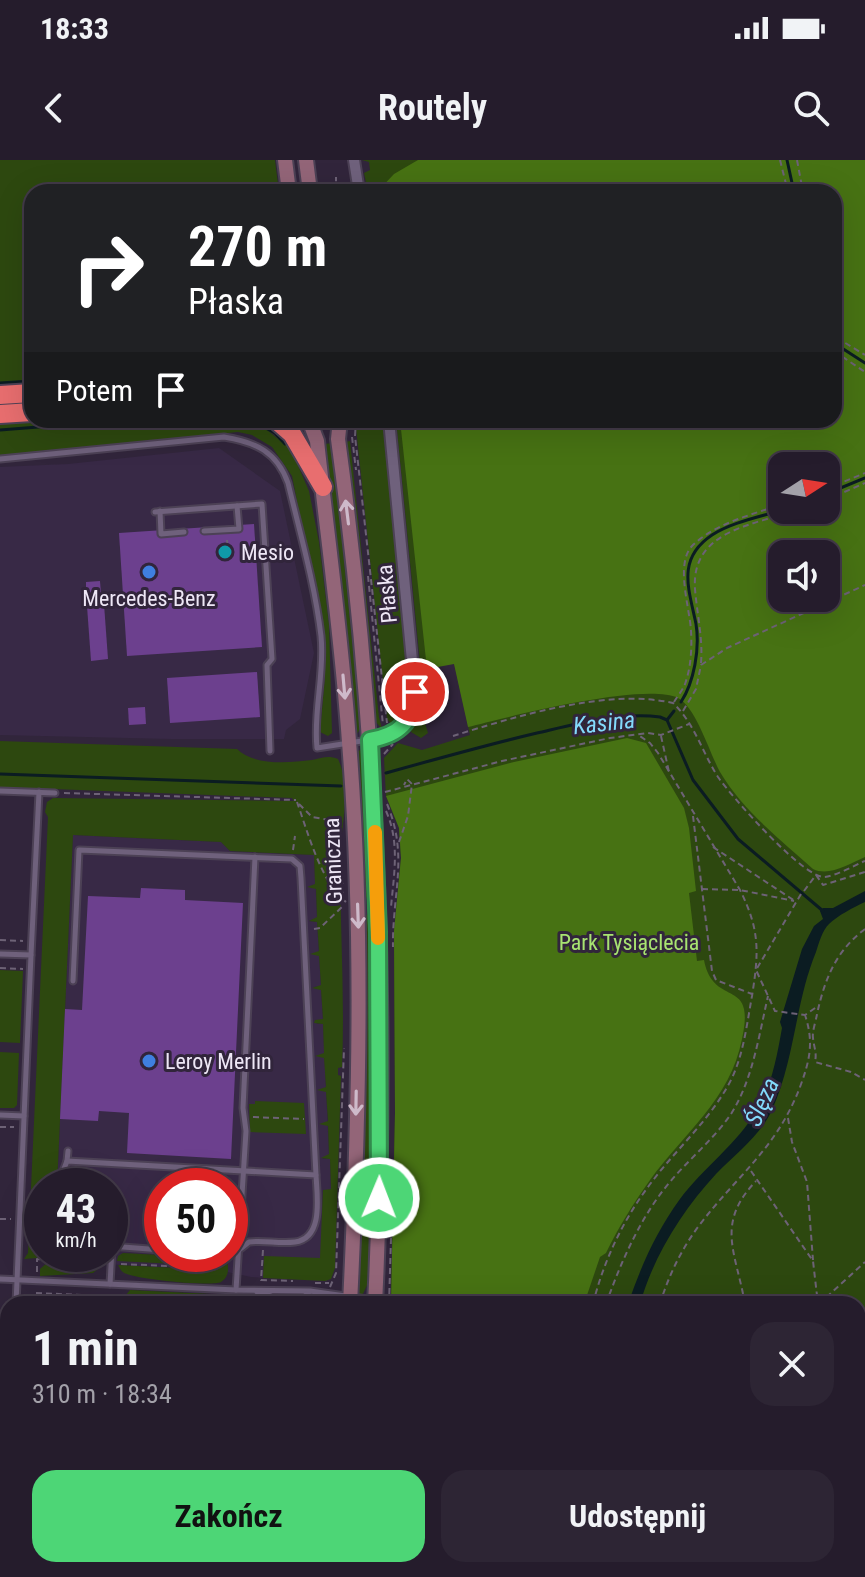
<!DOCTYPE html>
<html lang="pl">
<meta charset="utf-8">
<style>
:root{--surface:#251c2c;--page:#2d2534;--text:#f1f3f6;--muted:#a3a1a9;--line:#423a48;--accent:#4dd676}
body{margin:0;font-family:"Roboto Condensed",sans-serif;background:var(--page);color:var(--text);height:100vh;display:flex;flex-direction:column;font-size:30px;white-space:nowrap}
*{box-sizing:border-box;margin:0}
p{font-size:26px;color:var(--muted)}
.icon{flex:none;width:44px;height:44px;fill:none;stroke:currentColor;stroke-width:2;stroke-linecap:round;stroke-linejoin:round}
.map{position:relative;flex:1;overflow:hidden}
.side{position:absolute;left:0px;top:1136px;width:866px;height:282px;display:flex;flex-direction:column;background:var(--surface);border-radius:24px 24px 0 0;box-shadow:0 8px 32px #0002,0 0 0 2px var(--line)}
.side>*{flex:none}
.hud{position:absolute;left:24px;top:24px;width:818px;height:244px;border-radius:24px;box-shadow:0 8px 32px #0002,0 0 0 2px var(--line);background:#202124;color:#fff;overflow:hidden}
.needle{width:52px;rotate:78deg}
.buttons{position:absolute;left:768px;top:292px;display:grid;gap:16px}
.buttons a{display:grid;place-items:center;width:72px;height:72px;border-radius:16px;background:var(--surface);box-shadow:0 8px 32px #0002,0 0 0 2px var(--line);font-size:40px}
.speed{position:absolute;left:24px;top:1008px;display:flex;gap:16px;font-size:40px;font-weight:700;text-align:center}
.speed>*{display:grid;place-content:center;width:104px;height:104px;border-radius:50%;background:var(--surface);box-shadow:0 8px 32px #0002,0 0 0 2px var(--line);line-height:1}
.speed small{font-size:20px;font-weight:400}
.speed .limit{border:12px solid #d22;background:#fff;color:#111}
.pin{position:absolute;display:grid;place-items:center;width:68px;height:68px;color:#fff;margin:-34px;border:4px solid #fff;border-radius:50%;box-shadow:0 2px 8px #0007}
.me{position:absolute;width:88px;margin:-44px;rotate:1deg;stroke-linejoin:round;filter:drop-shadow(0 0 6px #0008)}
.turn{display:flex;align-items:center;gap:28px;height:168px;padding:0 32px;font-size:36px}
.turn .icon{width:104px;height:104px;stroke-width:2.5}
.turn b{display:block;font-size:56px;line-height:68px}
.then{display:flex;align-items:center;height:76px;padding:0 32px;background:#0003;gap:16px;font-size:30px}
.round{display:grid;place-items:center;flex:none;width:84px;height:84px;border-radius:24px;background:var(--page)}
.summary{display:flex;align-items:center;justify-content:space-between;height:136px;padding:0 32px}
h1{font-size:48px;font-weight:700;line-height:60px}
.cta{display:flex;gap:16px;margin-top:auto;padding:16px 32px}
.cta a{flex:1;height:92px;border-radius:24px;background:var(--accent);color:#111;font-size:32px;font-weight:700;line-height:92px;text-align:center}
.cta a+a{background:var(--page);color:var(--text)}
.status{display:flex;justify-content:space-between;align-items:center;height:56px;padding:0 40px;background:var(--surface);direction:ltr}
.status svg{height:22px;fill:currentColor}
header{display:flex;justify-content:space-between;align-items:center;height:104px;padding:0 32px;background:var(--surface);font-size:36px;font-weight:700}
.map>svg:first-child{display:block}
.built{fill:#382946;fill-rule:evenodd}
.green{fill:#2d480f;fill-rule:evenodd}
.forest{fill:#477213;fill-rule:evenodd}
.water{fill:#0b1c22}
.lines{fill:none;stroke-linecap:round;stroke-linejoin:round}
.stream{stroke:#0b1c22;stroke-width:3}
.building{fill:#6c408e}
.service-casing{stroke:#4c4155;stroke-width:9}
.minor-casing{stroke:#4c4155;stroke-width:14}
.secondary-casing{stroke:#4c4155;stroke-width:18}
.motorway-casing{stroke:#4c4155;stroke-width:22}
.path{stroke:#6d6276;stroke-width:2;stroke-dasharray:6 4;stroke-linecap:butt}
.service{stroke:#6f617c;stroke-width:5}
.minor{stroke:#6f617c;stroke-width:10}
.secondary{stroke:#936578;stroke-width:14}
.motorway{stroke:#e86e6f;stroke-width:18}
.oneway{stroke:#cebaca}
.route-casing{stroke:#328b4d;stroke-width:20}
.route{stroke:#4dd676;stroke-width:14}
.slow{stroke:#f59e0b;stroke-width:14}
.culture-dot{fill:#0f9aa8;stroke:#31253b;stroke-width:3}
.shop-dot{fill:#3f7fe0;stroke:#31253b;stroke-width:3}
.labels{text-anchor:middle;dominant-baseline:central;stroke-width:6;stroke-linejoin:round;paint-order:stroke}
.poi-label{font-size:22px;fill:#eee7f6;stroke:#31253b;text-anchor:start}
.street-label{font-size:22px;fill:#eee7f6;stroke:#31253b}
.park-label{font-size:22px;fill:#a8e471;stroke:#31253b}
.water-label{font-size:24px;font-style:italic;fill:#83dafb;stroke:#31253b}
</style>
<div class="status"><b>18:33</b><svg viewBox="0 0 49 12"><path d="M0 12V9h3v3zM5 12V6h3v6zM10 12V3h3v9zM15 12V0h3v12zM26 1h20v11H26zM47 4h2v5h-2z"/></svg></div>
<header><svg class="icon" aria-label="back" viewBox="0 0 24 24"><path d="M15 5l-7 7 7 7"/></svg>Routely<svg class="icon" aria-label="search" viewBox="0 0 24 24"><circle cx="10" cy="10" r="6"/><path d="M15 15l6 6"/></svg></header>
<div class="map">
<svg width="865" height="1417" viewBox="0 0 865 1417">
<rect width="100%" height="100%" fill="#31253b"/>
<!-- built -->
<g class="built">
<path d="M219,288L280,331L314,493L300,559L286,570L284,579H171L0,575V307L68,304Z"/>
<path d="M73,675L221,682L230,691L314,695L317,758L309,761L317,762L321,826L313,827L321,830L323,860L316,864H323L329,995L322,999H330L331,1029L327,1121L251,1117L218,1110L104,1104L105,1094H110V1026H57ZM162,1026H230V1094H162Z"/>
</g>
<!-- green -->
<g class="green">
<path d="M0,0H275L279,32H32V219L0,223Z"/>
<path d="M362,0H865V1417H378L379,1410H858V1144H391L395,953L394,771L401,698L399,668L386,636L384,598L398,583L422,590L470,575L454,503L427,509L430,543L425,563L428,573L421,578L411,572L421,546L422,523L396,260H834V32H368L364,13L370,10L369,2ZM782,306H826V350H782ZM782,394H826V438H782Z"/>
<path d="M50,260H247C265,264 276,280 290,287L309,331L319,382L329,464L332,573L328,576L320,572L325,516L324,477L292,316L272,287L252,275L238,272L0,295V263Z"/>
<path d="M358,260H383L405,476L407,516L406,545L392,565L387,559L356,268Z"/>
<path d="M350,281L379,557L382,569L375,561L346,282Z"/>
<path d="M332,283L361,568L356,575L325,284Z"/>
<path d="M0,581L237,589C255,606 288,603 312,600C322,598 328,595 338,599C352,628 341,666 340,697C340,767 345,837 342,907L338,908V915L341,916L335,1108L331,1119L325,1121L263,1118L264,1096L320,1098L323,1030L331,1029L330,999L321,998L329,994L328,966L319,964L328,961L326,932L317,930L326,927L324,898L315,896L324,893L323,864L314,863L315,860L323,859L321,830L312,828L321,825L319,796L310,794L319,791L317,762L309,761L317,757L316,729L307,727L315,724L314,695L230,691L221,682L73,675L57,1026H42V1066H38L37,1098L24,1099L28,1093L48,657L45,652L47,642L53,638L294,641L292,638L0,627Z"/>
<path d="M363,588L370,737L364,738L357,592Z"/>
<path d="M365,755H371L372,967L369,1121L362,1136L357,1132L364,965Z"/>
<path d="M0,810L23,811L20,883L0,882Z"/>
<path d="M0,892L19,893L17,945L14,948H0Z"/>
<path d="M255,941L304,943L306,974L250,972L249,944H255Z"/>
<path d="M123,1093L216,1098V1106L117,1101L118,1096Z"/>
<path d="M219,1098L227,1100C229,1108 229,1117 221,1122C211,1127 138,1119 127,1114C121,1112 121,1110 118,1105L218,1110Z"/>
<path d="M48,1102L104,1104L93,1113L40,1116V1109Z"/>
<path d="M130,1130L270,1137L281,1144L126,1135Z"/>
</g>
<!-- forest -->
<g class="forest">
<path d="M418,0H865V697C849,704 829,717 813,709C780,679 743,651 720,612C710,594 696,547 678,538C643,522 508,557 468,567L454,504L427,509L400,260H834V32H377L394,14ZM782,306H826V350H782ZM782,394H826V438H782Z"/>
<path d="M627,578L646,583L684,648L689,668L696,731L689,733L697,801L704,800C711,838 740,827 744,849C746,859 744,869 742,879C730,940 684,973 650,1020C633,1044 618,1068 606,1093L600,1097L584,1144H391L395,953L394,771L401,698L399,668L386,636L514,602Z"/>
<path d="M379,1410H558L557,1417H378Z"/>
</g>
<!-- water -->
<path class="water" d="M865,731V742C854,747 837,756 829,764C822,771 819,783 816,792C795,843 795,899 772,950C760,976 736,993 716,1014C682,1051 654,1095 640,1144H628C641,1106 656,1072 680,1039C703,1008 737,984 757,950C772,925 777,896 782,868L780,862L802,789L814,766L823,759L820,751L823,748H833Z"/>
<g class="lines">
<!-- stream -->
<g class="stream">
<path d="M787,0L794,32"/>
<path d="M834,183L865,203"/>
<path d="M0,223L32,221"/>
<path d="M251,260L275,273L285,284"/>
<path d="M0,270L127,260"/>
<path d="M826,334L865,318"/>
<path d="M681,542C694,522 700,489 696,464C689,429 676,399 712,375C732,362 760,357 782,350"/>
<path d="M667,560L674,551"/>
<path d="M386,613C436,599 486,585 537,573C576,564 620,552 660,557L667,560L693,620L738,679L823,751"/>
<path d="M0,614L341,626"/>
</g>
</g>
<!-- building -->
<g class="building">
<path d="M254,364L262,487L127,496L119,373Z"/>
<path d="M100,421L101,434L86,435V422Z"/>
<path d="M104,444L108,499L91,501L87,446Z"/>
<path d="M257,512L260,557L170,563L167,518Z"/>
<path d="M145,547L146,564L129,565L128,548Z"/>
<path d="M141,728L185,730V740L243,743L231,999L127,993L129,953L99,951L98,961L60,959L65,849L82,850L88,736L140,738Z"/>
<path d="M28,1136L157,1142V1144H27Z"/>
<path d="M147,1410H260V1417H146Z"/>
</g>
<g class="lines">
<!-- service casing -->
<g class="service-casing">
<g id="service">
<path d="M0,299L224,277C256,282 277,292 288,323C300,373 315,425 321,476C325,514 313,551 317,588L368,580"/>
<path d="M160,351L161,374L184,372"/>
<path d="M155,352L262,344L272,499L267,505L270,591"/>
<path d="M204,371L239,369L237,346"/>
<path d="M0,631L55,633"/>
<path d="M0,794L31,795L16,1144"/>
<path d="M31,795L39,632"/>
<path d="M73,821L79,690L292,699L300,706L301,718L316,1015"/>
<path d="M0,955L24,956"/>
<path d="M67,1001L68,991"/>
<path d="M62,1026V1014L67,1001L316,1015C317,1036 324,1078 295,1082C279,1084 264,1080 249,1082L239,1090"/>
<path d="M110,1086L162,1090"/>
<path d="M0,1119L236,1130L310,1131L374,1140"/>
<path d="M110,1124L112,1088"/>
<path d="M236,1130L246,971L243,948L255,697"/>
<path d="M257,1132L271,1136L288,1144"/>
<path d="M296,1144L309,1132"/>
<path d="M8,1319V1343"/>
<path d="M8,1384V1395"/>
<path d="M17,1410L32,1416L50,1410"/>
<path d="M51,1410L65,1417"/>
<path d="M271,1417V1410"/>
</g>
</g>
<!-- minor casing -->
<g class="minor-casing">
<g id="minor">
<path d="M354,0L359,32"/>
<path d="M370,580C399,575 413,562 415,532L389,260"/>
</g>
</g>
<!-- secondary casing -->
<g class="secondary-casing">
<g id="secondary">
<path d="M285,0L289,32"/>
<path d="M306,0L310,32"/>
<path d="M309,260L317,281C328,382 342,481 349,582C364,769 359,957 350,1144"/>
<path d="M340,260L338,279C377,565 389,856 375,1144"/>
<path d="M338,1417V1410"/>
<path d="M364,1417V1410"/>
</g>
</g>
<!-- motorway casing -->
<g class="motorway-casing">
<g id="motorway">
<path d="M0,235L32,233"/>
<path d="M0,254L32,252"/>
<path d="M276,260L292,274L323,327"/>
</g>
</g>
<!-- path -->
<g class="path">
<path d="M780,0L788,32"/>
<path d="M797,0L803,32"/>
<path d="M322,24L336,27V17"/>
<path d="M834,167L842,181L865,195"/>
<path d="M834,191L865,212"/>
<path d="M356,260L355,276L387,563"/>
<path d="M352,277L356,310"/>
<path d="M826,329L865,313"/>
<path d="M826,340L865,323"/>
<path d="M227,380L228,395"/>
<path d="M368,416L383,565"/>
<path d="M701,503C703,478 697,454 695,429C691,370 754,365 797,350"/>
<path d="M674,542C678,535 684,529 686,521C691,506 692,487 691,471C690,449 675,404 692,386C715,363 752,355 782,344"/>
<path d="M683,551L696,529L701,505L727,488L865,425"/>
<path d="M453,576C517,556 608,528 673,543C695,564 702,592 718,617C731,636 804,719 825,717C838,715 853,706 865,701"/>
<path d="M661,576L669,612"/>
<path d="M384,594L393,584"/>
<path d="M385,632L502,601L610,578L648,573L661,575L689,564"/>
<path d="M64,633L296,640"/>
<path d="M297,642C307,670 322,725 346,742"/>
<path d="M299,644L312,657L342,662"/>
<path d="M387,644C409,696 392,734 393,787"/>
<path d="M386,651C400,682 394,714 391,747"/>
<path d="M693,656L712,811L716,820L752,834"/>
<path d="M399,682L408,656L412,624L407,619L404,625"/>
<path d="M713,687L795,741"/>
<path d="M293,690L295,676"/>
<path d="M342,708L343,737"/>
<path d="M702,729L740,730L794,741"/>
<path d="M804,731L816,715L823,725L865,712"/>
<path d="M801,734L756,810L775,851L805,855L818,846"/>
<path d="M314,769L320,768L343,746"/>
<path d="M865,769C836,791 825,818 817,854C816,861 812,871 813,878C814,888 817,892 815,902L851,912L865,920"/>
<path d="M0,780L23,781"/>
<path d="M0,808L23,809"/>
<path d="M253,957L304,959"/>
<path d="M788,958L792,982L807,1022L813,1100"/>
<path d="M0,967H14"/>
<path d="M751,1011L813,1101L818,1144"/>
<path d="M0,1059H11"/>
<path d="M263,1090L261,1120L293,1121"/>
<path d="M121,1104L217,1108L218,1094"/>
<path d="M37,1112V1099L91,1102L92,1094"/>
<path d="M315,1123H329"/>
<path d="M330,1127L336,1113L344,888"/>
<path d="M36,1133L265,1143"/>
<path d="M389,1144L392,1045"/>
<path d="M593,1144C604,1099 625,1056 654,1019C680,985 712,958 732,918C744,892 747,863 752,836C759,792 760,770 740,730L658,593L650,583L637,574"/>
<path d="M606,1144C621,1102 640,1058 669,1023C688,1000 714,979 731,954C753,919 759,875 768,836"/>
<path d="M660,1144C668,1117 681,1090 698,1067C736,1016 776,990 800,927C810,900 814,882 805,855"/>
<path d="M745,1144C736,1092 715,1064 756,1021"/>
<path d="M819,1144L865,1102"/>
<path d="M0,1195L8,1196"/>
<path d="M858,1228L865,1238"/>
<path d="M0,1355L7,1352"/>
<path d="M858,1358L865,1351"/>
<path d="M73,1410L78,1417"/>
<path d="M0,1414L3,1417"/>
<path d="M117,1414H146"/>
<path d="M100,1417L106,1413"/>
<path d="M560,1417L561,1410"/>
<path d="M572,1417L573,1410"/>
<path d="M622,1417L623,1410"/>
<path d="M633,1417L634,1410"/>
<path d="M796,1417L804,1410"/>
<path d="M841,1417L843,1410"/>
</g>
<!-- service -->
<use href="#service" class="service"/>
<!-- minor -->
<use href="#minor" class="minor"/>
<!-- secondary -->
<use href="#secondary" class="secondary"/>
<!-- motorway -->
<use href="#motorway" class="motorway"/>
</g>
<!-- one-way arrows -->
<defs><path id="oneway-shaft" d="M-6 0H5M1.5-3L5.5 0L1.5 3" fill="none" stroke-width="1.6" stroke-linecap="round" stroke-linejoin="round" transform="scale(2)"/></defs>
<g class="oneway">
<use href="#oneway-shaft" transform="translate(347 352) rotate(-97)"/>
<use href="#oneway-shaft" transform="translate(344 527) rotate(85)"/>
<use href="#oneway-shaft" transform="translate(358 756) rotate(88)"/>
<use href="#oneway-shaft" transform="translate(356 943) rotate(91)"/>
</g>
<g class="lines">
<!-- route casing -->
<g class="route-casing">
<path id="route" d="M379,1038L378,772L370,580C399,575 413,562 415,532"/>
</g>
<!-- route -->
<use href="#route" class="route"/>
<!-- slow -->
<path class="slow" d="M375,672L378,778"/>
</g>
<!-- markers -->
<circle class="culture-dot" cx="225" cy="392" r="8"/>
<g class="shop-dot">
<circle cx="149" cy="412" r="8"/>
<circle cx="149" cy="901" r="8"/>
</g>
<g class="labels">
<!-- poi labels -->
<g class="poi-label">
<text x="241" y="392">Mesio</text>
<text x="149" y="438" text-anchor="middle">Mercedes-Benz</text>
<text x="165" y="901">Leroy Merlin</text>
</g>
<!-- street labels -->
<g class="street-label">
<text transform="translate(387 434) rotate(-95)">Płaska</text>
<text transform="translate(333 701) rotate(-92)">Graniczna</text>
</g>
<!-- park labels -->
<g class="park-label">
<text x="629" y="782">Park Tysiąclecia</text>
</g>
<!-- water labels -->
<g class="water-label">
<text transform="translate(604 563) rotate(-6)">Kasina</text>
<text transform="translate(762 942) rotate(-66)">Ślęza</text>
</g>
</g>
</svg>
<div class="buttons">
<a><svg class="needle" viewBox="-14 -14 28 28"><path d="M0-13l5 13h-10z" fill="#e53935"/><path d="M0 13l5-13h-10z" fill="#a3a1a9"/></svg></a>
<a><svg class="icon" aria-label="sound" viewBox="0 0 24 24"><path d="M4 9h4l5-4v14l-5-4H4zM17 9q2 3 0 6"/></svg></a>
</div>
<div class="speed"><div>43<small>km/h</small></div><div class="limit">50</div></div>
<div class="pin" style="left:415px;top:532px;background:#d93025"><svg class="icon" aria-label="arrive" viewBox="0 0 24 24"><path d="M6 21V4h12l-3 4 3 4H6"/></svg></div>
<svg class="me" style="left:379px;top:1038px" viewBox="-20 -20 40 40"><circle r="17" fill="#4dd676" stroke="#fff" stroke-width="3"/><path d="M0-11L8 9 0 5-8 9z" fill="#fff"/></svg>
<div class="hud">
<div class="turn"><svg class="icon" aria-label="right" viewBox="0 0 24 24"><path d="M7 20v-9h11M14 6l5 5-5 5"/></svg><div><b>270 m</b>Płaska</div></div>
<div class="then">Potem<svg class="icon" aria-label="arrive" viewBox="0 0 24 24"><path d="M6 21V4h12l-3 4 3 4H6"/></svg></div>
</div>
<section class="side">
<div class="summary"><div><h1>1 min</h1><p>310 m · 18:34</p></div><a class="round"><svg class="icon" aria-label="close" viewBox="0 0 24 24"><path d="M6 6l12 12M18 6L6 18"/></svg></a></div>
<div class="cta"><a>Zakończ</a><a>Udostępnij</a></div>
</section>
</div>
